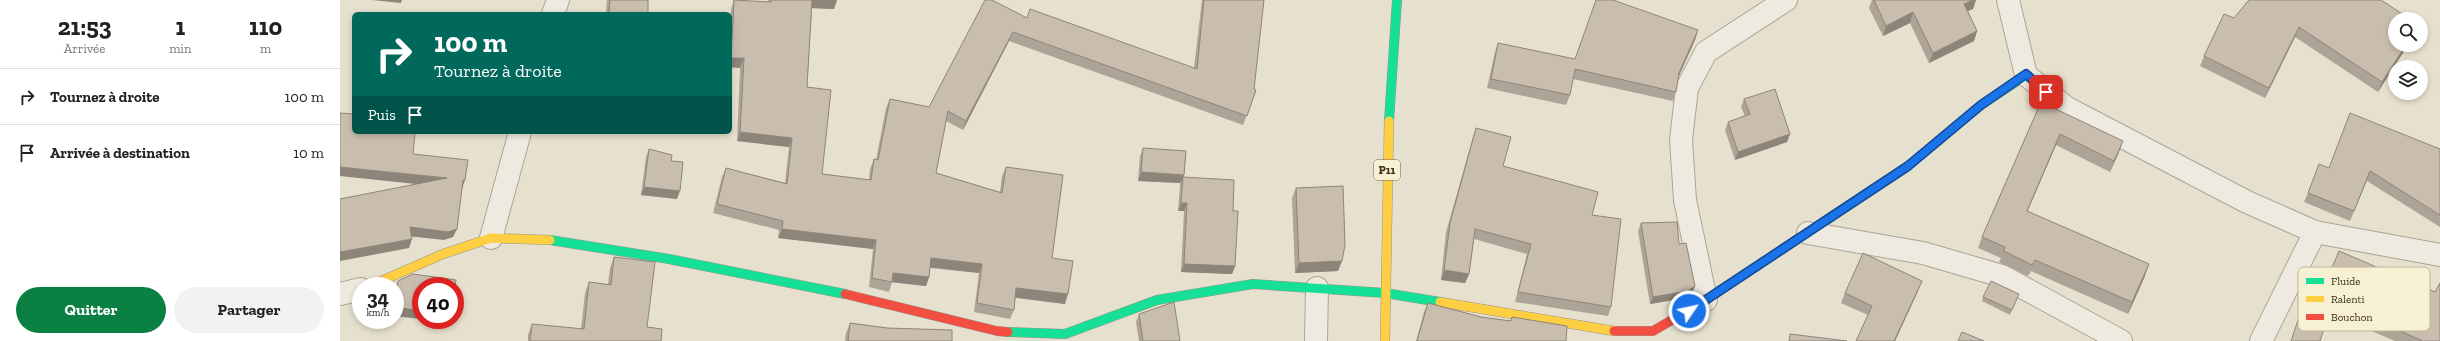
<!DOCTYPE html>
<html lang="fr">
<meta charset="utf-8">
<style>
:root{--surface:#fff;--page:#f2f2f2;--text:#222;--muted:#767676;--line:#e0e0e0;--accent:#0b8043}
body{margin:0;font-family:"Zilla Slab",serif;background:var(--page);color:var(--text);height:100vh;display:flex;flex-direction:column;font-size:15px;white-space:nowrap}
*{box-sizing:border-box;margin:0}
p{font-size:13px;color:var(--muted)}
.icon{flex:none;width:22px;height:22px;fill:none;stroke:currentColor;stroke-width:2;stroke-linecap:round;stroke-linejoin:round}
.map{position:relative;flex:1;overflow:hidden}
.details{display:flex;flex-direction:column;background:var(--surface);width:340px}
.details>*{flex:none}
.top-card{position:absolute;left:12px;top:12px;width:380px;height:122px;border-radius:6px;box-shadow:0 2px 6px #0003;background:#00695c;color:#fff;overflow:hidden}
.fabs{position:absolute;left:2048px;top:12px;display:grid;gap:8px}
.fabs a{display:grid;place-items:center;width:40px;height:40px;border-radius:50%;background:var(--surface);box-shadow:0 2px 6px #0003;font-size:20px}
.speed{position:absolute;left:12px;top:277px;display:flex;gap:8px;font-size:20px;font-weight:700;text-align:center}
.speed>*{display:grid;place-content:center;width:52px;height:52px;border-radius:50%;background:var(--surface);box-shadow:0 2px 6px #0003;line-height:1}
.speed small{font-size:10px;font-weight:400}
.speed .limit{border:6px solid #d22;background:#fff;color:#111}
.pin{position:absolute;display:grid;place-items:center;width:34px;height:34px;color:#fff;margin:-17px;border-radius:8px;box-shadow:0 2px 6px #0006}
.me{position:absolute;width:44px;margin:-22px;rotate:56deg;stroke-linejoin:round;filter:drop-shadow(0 0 3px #0008)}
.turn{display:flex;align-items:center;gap:14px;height:84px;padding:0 16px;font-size:18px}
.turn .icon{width:52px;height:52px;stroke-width:2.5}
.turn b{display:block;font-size:28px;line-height:34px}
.then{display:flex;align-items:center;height:38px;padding:0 16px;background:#0003;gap:8px;font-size:15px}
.eta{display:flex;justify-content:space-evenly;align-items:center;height:68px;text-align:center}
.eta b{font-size:24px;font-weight:700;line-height:28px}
.primary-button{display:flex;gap:8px;margin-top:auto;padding:8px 16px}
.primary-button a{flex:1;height:46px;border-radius:24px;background:var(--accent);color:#fff;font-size:16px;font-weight:700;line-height:46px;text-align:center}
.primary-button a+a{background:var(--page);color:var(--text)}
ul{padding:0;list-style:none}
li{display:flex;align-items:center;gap:12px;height:56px;padding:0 16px;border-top:1px solid var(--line)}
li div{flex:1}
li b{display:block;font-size:15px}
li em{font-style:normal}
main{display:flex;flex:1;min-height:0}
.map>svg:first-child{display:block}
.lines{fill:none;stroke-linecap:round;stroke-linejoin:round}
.street-casing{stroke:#aba596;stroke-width:24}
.fast-casing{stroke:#9b9486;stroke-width:10}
.slow-casing{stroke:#9b9486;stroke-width:10}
.jam-casing{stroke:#9b9486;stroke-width:10}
.street{stroke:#eeeadf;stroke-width:22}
.fast{stroke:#16e098;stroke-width:9}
.slow{stroke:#ffcf43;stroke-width:9}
.jam{stroke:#f24e42;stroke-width:9}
.wall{fill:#ada396}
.shaded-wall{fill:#8d857a}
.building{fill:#c9beae;stroke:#8d857a}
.route-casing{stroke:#114b97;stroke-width:10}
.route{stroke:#1a73e8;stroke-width:7}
.labels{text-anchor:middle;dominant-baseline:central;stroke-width:3;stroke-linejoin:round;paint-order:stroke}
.shield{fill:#f7f0d3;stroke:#736854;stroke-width:1}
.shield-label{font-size:12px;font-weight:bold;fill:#3a2e1e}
.key{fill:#f7f0d3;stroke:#beb69d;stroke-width:1}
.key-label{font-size:11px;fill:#3a2e1e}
</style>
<main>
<section class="details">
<div class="eta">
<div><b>21:53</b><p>Arrivée</p></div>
<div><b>1</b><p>min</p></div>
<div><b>110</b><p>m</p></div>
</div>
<ul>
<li><svg class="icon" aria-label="right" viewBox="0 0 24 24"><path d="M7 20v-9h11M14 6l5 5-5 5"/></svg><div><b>Tournez à droite</b></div><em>100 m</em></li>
<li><svg class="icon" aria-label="arrive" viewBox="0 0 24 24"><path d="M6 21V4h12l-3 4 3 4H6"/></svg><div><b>Arrivée à destination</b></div><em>10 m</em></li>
</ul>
<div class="primary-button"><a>Quitter</a><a>Partager</a></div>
</section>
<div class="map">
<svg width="2100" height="341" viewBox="0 0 2100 341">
<rect width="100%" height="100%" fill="#e6e0ce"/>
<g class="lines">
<!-- street casing -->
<g class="street-casing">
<g id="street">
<path d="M1668,0L1686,75L1727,108L1907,202L1975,232L2100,255"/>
<path d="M213,14L218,0"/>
<path d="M1468,233L1583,253L1662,276L1781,341"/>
<path d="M151,238L180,132"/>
<path d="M0,294L21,289"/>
<path d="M1366,300L1345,200L1341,140L1347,88L1366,52L1446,0"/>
<path d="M976,341L977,288"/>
<path d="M1921,341L1975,232"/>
</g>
</g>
<!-- fast casing -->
<g class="fast-casing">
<g id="fast">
<path d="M1049,121L1057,0"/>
<path d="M210,240L329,259L505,294"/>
<path d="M1361,303L1568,166L1641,105L1686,75"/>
<path d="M668,332L725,334L817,300L913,284L1045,293L1100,302"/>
</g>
</g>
<!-- slow casing -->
<g class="slow-casing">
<g id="slow">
<path d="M30,286L103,254L151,238L210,240"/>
<path d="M1100,302L1274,331"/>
<path d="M1045,341L1049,121"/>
</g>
</g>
<!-- jam casing -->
<g class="jam-casing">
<g id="jam">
<path d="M505,294L657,331L668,332"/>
<path d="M1274,331H1313L1361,303"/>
</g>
</g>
<!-- street -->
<use href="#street" class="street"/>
<!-- fast -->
<use href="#fast" class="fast"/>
<!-- slow -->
<use href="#slow" class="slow"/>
<!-- jam -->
<use href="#jam" class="jam"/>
</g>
<!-- wall -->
<g class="wall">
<path d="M267,0H308V14H266Z"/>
<path d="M394,0L428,2V0H497L494,9L472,8L467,87L482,174L529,180L530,169L534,159L536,160L546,108L550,99L589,107L687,18L854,68L862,0H924L914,89L916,90L903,125L669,41L623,130L606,121L596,173L660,192L662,176L666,167L712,258L725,304L675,298L674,310L670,319L634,312L639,273L590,268L589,277L586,286L552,282L549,292L529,287L533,249L438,238L439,230L373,213L382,177L386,168L445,183L449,147L397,141L400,68L390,67V26L391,9Z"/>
<path d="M1532,0H1636L1633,9L1628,11L1637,31L1634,41L1589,63L1570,23L1543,36L1529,8Z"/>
<path d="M1909,0L2068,45L2038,92L1955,37L1925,98L1860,66L1864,56L1894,18Z"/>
<path d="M1358,30L1355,40L1339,76L1336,92L1333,101L1233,79L1230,95L1226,105L1147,88L1155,52L1158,43L1235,59Z"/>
<path d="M1404,99L1450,134L1447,142L1395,160L1385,130L1388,122L1405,116L1401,107Z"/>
<path d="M1701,102L1779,152L1770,172L1716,145L1687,211L1805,276L1788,314L1691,271L1688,276L1659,262L1661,258L1638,248L1642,237Z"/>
<path d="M1136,128L1163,166L1252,215L1271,307L1268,316L1175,302L1187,254L1134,239L1129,274L1125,283L1101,280L1106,232L1133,137Z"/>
<path d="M803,148L843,178L893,211L895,266L892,274L841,272L844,211H838L840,186V183L798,181L800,156Z"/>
<path d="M309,149L331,161L337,199L301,195L306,157Z"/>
<path d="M2100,149V227L2027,181L2010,221L1964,202L1968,193L1989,168Z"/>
<path d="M956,188L1002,261L998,271L955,273L952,198Z"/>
<path d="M1301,223L1339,244L1352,294L1345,298L1310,304L1298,231Z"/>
<path d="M274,257L307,327L321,341H188V335L192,324L241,329L245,293L249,282L268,284L270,268Z"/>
<path d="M58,281L81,286V319L55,316V288Z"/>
<path d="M1578,291L1555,341H1516L1528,315L1501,303L1505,293Z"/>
<path d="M2095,292L2100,341H2055L1976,307L1980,296Z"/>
<path d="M1679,294L1670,315L1642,301L1643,297Z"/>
<path d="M1088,303L1141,317L1171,321L1172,317L1226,341H1076L1084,312Z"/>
<path d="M799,314L840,341H799L796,322Z"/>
<path d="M510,323L612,341H505L506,333Z"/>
</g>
<!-- shaded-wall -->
<g class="shaded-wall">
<path d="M32,0H62L61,3Z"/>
<path d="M472,0H497L494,9L469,8Z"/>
<path d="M1633,0H1636L1633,9L1621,14L1624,4Z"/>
<path d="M1573,12L1570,23L1543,36L1546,26Z"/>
<path d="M1959,27L1955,37L1925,98L1929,88Z"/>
<path d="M1358,30L1355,40L1336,82L1339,73Z"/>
<path d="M1637,31L1634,41L1589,63L1593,53Z"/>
<path d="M673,32L669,41L623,130L626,121Z"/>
<path d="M2066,45H2068L2038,92L2042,82Z"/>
<path d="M391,58H404L400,68L390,67V60Z"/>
<path d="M324,132H334V133Z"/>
<path d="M400,132L452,138L449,147L397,141Z"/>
<path d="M1450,134L1447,142L1395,160L1398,152Z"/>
<path d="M1720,134L1716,145L1683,222L1687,211Z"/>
<path d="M1783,141L1779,152L1770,172L1774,161Z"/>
<path d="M0,167L107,178L104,187L0,176Z"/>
<path d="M801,172L844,175L843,180V177L840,183L798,181Z"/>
<path d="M123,180H125L122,189H119Z"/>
<path d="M304,187L340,191L337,199L301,195Z"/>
<path d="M841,203H847L844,211H838Z"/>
<path d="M70,227L117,229L113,237L104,240L67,236Z"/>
<path d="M442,229L536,240L533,249L438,238Z"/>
<path d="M72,239L69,248L0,261V252Z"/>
<path d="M591,258L642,264L639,273L588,267Z"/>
<path d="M1002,261L998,271L955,273L959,263Z"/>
<path d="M844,264L895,266L892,274L841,272Z"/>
<path d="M1809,264L1805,276L1788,314L1792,302Z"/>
<path d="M1104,270L1129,274L1125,283L1101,280Z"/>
<path d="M553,273L589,277L586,286L550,282Z"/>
<path d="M1582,281L1578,291L1555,341H1554Z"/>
<path d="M1355,286L1352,294L1345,298L1310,304L1313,297Z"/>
<path d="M676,288L728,294L725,304L673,297Z"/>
<path d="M55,307L81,311V319L55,316Z"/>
<path d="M86,320H109L108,323Z"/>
</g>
<!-- building -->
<g class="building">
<path d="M270,0H308V14H269Z"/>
<path d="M394,0L431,2V0H472L467,87L491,90L482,174L531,180L534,159L538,160L550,99L589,107L645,0H652L687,18L690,9L857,69L864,0H924L914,89L916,90L907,116L673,32L626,121L608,111L596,173L662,193L666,167L723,175L712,258L733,261L728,294L676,288L674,310L637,303L642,264L591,258L589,277L553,273L552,282L532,278L536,240L442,229L443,221L377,204L386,168L447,184L452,138L400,132L404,58H391Z"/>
<path d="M1256,0H1273L1358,30L1339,73L1336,92L1235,69L1230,95L1151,79L1158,43L1235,59Z"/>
<path d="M1534,0H1633L1624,4L1637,31L1593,53L1573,12L1546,26Z"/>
<path d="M1909,0H2041L2070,19H2055V45H2066L2042,82L1959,27L1929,88L1864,56L1884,14L1894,18Z"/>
<path d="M1435,89L1450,134L1398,152L1388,122L1410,114L1404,99Z"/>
<path d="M1701,102L1783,141L1774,161L1720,134L1687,211L1809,264L1792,302L1695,260L1692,265L1664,251L1665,247L1642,237Z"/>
<path d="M0,113L14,114V132H75L73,154L128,160L125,180H123L117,229L108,232L70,227L72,239L0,252V199L107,178L0,167Z"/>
<path d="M2010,113L2100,149V215L2030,171L2014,211L1968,193L1979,164L1989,168Z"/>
<path d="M1136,128L1171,137L1163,166L1258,192L1252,215L1281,219L1271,307L1178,292L1191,244L1135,229L1129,274L1104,270L1110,223Z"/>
<path d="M803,148L846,151L844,175L801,172Z"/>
<path d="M309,149L332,155L331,161L343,162L340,191L304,187Z"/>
<path d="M843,177L894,180L893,211H898L895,266L844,264L847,203H841Z"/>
<path d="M1003,186L1005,245L1002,261L959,263L956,188Z"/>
<path d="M1337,222L1339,244L1346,243L1355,286L1348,291L1313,297L1301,223Z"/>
<path d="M1999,251L2095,292L2100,283V341H2083L1980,296Z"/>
<path d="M1523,253L1582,281L1554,341H1516L1532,306L1505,293Z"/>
<path d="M274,257L315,262L307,327L322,329L321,341H190L192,324L244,329L249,282L271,285Z"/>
<path d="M73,274L116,280L115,286H81V311L55,307V301L58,281Z"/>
<path d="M1651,281L1679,294L1672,310L1643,297Z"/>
<path d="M834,302L840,341H803L799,314Z"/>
<path d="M1088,303L1141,317L1171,321L1172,317L1227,326L1226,341H1077Z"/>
<path d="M1958,320L1984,328L1980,341H1951Z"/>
<path d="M510,323L547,328L612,330V341H508Z"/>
<path d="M1622,332L1644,341H1618Z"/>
<path d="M1450,334L1507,341H1449Z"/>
</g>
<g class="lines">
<!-- route casing -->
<g class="route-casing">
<path id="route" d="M1349,311L1568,166L1641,105L1686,74L1706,92"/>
</g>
<!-- route -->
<use href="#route" class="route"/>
</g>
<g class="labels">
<!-- shield labels -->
<rect class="shield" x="1034" y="160" width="26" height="20" rx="3"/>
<g class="shield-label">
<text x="1047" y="170">P11</text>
</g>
</g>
<!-- legend -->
<rect x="1958" y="267" width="132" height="64" rx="6" class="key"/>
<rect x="1966" y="278" width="18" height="6" fill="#16e098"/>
<rect x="1966" y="296" width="18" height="6" fill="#ffcf43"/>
<rect x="1966" y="314" width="18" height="6" fill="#f24e42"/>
<g class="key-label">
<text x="1991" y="285">Fluide</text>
<text x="1991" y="303">Ralenti</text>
<text x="1991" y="321">Bouchon</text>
</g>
</svg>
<div class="fabs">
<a><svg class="icon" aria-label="search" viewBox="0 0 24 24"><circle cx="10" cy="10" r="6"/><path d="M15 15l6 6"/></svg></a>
<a><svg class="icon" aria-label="layers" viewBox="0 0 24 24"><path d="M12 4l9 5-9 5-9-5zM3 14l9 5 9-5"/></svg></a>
</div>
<div class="speed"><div>34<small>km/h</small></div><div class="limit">40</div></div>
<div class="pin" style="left:1706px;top:92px;background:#d93025"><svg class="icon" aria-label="arrive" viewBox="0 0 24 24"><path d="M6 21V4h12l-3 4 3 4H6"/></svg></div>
<svg class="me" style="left:1349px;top:311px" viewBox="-20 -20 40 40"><circle r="17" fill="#1a73e8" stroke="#fff" stroke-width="3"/><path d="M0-11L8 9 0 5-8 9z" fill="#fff"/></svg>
<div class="top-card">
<div class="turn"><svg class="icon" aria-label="right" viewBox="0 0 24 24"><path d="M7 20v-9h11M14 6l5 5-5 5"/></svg><div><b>100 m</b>Tournez à droite</div></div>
<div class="then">Puis<svg class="icon" aria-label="arrive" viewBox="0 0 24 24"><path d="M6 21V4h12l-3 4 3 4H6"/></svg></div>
</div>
</div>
</main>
